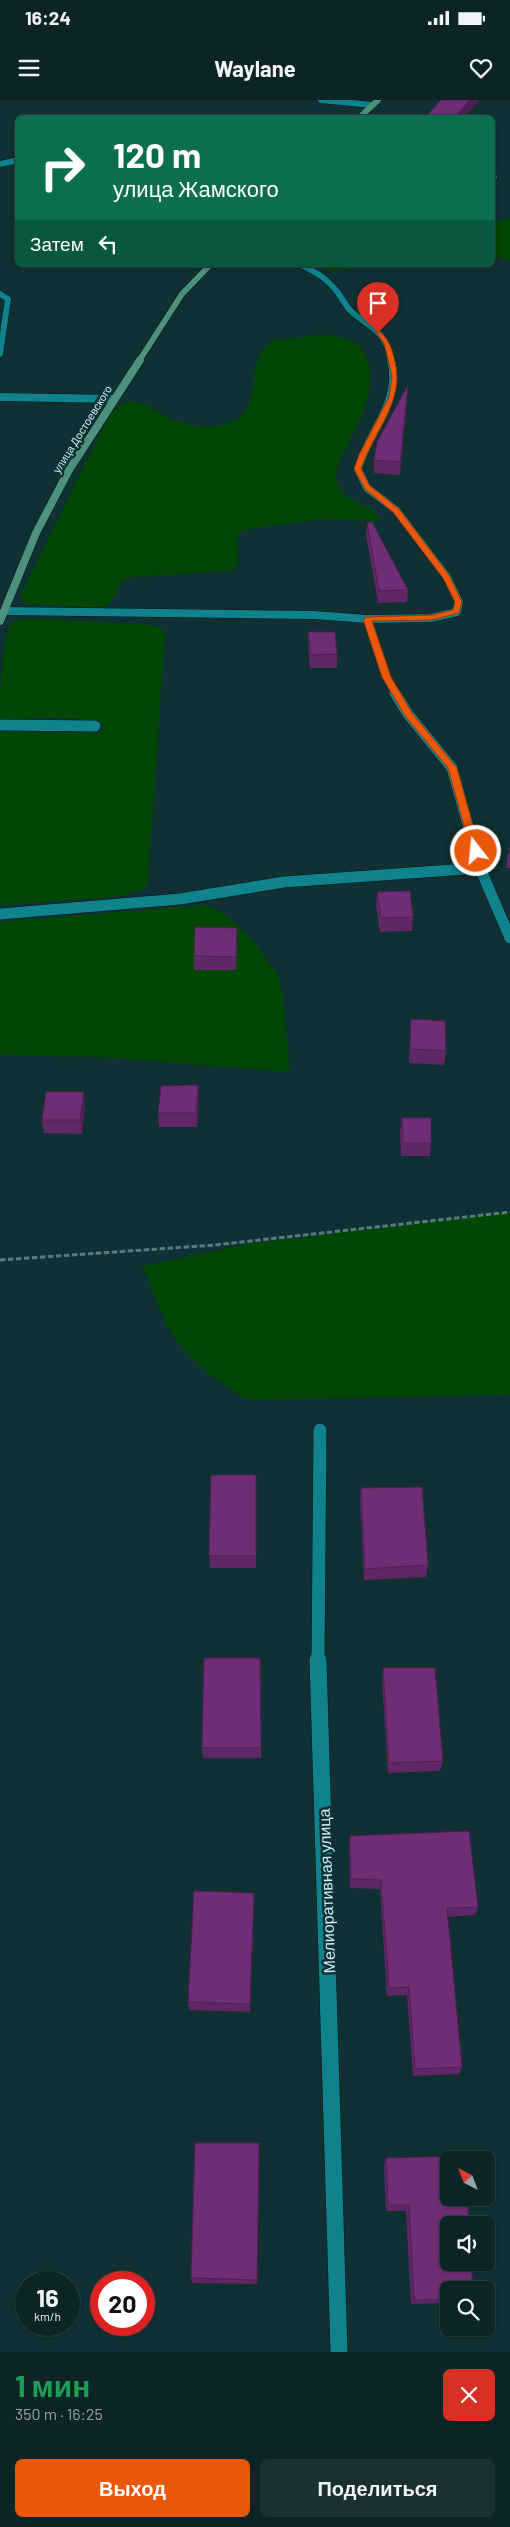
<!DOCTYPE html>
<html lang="ru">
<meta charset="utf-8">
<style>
:root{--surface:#0d2426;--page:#1b3032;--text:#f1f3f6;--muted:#9aa4a7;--line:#2d4143;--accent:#ea580c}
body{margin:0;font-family:Barlow,sans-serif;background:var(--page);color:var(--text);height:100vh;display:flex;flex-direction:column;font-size:19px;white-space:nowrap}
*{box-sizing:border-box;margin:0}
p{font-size:16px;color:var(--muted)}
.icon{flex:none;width:28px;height:28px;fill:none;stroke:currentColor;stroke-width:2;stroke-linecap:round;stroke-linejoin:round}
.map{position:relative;height:2252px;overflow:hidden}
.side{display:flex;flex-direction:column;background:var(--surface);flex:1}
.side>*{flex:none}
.guide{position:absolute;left:15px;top:15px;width:480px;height:152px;border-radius:8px;box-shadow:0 1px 4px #0004,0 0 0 1px var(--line);background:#0b6e4f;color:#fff;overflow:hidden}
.needle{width:32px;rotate:318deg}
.controls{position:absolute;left:440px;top:2051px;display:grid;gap:10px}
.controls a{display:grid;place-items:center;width:55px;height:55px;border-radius:8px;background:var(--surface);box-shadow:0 1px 4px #0004,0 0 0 1px var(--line);font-size:25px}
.speed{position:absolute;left:15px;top:2171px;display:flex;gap:10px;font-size:25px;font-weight:700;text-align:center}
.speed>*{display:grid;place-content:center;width:65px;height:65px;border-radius:50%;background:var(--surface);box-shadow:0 1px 4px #0004,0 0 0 1px var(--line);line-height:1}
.speed small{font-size:12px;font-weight:400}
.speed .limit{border:8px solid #d22;background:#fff;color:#111}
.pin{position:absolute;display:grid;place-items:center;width:42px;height:42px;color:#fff;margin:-51px -21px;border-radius:50% 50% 50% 0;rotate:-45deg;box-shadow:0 0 5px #0007}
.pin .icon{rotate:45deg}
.me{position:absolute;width:55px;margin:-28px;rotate:344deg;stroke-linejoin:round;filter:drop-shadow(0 0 4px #0008)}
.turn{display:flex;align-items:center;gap:18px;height:105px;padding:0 15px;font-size:22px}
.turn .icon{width:65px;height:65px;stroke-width:2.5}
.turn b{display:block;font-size:35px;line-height:42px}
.then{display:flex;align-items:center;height:48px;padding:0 15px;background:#0003;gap:10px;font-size:19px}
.round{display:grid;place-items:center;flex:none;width:52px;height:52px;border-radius:8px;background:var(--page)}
.summary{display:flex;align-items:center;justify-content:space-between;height:85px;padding:0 15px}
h1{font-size:30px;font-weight:700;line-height:38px;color:#1e9e55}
.button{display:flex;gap:10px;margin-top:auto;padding:10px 15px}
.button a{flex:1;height:58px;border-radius:8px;background:var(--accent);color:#fff;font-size:20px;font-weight:700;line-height:58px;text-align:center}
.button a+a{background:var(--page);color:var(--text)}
.status{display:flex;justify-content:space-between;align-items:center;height:35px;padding:0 25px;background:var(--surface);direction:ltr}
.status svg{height:14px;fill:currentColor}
header{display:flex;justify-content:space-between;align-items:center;height:65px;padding:0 15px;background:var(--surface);font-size:22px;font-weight:700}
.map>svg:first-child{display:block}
.green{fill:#004605}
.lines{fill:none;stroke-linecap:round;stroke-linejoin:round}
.lane-far2-casing{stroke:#00171a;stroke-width:7}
.lane-far1-casing{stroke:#00171a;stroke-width:9}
.lane-casing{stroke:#00171a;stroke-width:12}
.street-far2-casing{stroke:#00171a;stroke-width:7}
.street-far1-casing{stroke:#00171a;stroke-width:14}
.street-casing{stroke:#00171a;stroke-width:18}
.secondary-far1-casing{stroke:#00171a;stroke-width:7}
.secondary-casing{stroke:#00171a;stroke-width:9}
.path{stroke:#567a7e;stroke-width:3;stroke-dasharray:5.5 2.5;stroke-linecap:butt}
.lane-far2{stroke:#0f828b;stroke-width:6}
.lane-far1{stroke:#0f828b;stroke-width:8}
.lane{stroke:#0f828b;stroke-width:11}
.street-far2{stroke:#0f828b;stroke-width:6}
.street-far1{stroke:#0f828b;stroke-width:13}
.street{stroke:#0f828b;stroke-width:17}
.secondary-far1{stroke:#4c907d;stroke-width:6}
.secondary{stroke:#4c907d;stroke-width:8}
.wall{fill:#5f2765}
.shaded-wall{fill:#4e2053}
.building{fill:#6f2d76;stroke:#4e2053}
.route{fill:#ea580c;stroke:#983908}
.labels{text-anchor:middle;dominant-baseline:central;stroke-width:5;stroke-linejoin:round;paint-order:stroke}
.far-street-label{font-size:11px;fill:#c5f1f6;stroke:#113033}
.near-street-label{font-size:16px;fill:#c5f1f6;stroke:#113033}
</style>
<div class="status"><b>16:24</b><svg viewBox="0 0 49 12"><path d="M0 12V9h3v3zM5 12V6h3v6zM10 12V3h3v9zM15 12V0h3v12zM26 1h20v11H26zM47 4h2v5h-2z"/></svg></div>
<header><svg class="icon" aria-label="menu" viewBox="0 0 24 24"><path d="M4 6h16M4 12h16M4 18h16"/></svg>Waylane<svg class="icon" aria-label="heart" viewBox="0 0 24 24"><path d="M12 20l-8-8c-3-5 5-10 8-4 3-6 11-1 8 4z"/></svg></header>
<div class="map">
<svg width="510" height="2252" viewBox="0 0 510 2252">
<rect width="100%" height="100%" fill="#113033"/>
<!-- green -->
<g class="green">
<path d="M510,118V161L493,155L492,123Z"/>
<path d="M310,165H386L332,171Z"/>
<path d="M324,235C346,237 362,240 368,263C376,296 358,321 345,350C341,357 336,367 336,375C338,404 369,401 380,419L375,421L323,419L243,430L237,438L238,467L229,471L134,477L123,480L109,504L101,508L25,504L21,494L108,318C135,285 145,309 173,320C190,327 218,329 234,321C256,311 251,281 257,262C259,254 266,247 272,240Z"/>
<path d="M29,518L152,525L165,531L148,782L142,791L112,797L0,805V632L98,633L103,630L104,625C82,615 26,619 0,619C0,597 0,534 14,521C18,519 24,519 29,518Z"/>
<path d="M204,805L222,812L253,840L278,875L283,897L290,972L104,957L0,955V822Z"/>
<path d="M510,1112V1295L247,1300C224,1285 201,1269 184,1249C164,1227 154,1193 143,1166L247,1144Z"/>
</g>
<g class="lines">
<!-- lane-far2 casing -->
<g class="lane-far2-casing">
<g id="lane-far2">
<path d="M0,64L18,60"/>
<path d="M492,76L494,77"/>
<path d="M301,165C316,172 328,179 338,193C343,199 346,207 352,212C374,231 384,229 392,261"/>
<path d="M0,194L8,199L0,254"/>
</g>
</g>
<!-- lane-far1 casing -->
<g class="lane-far1-casing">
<g id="lane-far1">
<path d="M391,260C402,302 369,330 358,369L367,388L396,410L447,477L459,502L457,512L431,518L367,519L386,577L396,594"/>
<path d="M0,297L114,299"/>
<path d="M5,511L314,515L367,519"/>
</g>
</g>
<!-- lane casing -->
<g class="lane-casing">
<g id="lane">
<path d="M395,593L408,614L452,668L480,768L510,838"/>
<path d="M0,625L95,626"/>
<path d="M0,814L180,799L284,782L480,768"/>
</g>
</g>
<!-- street-far2 casing -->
<g class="street-far2-casing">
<path id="street-far2" d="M321,0L372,5"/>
</g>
<!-- street-far1 casing -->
<g class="street-far1-casing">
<path id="street-far1" d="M318,1561L320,1330"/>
</g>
<!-- street casing -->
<g class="street-casing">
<path id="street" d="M318,1560L339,2252"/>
</g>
<!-- secondary-far1 casing -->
<g class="secondary-far1-casing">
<g id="secondary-far1">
<path d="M359,18L378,0"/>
<path d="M139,261L182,194L210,165"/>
</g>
</g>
<!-- secondary casing -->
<g class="secondary-casing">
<path id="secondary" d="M0,521L36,433L69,370L140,260"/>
</g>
<!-- path -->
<path class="path" d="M0,1160L215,1145L510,1112"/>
<!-- lane-far2 -->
<use href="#lane-far2" class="lane-far2"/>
<!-- lane-far1 -->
<use href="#lane-far1" class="lane-far1"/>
<!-- lane -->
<use href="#lane" class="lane"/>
<!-- street-far2 -->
<use href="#street-far2" class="street-far2"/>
<!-- street-far1 -->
<use href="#street-far1" class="street-far1"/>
<!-- street -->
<use href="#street" class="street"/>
<!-- secondary-far1 -->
<use href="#secondary-far1" class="secondary-far1"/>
<!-- secondary -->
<use href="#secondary" class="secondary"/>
</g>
<!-- wall -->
<g class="wall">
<path d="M407,298L400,375L374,373V360Z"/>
<path d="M367,423L408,490L407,502L378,503L366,435Z"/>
<path d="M308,532L337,554V568H310L308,546Z"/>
<path d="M510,749V768H506L508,754Z"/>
<path d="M377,792L413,817L412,831L380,832L376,806Z"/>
<path d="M237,828L236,870H194V856Z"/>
<path d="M411,919L446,951L444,965L409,963L410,933Z"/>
<path d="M199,999L197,1027H159L158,1013Z"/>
<path d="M85,1006L82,1034L44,1033L42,1020Z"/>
<path d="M402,1018L431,1043L430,1056H401L400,1032Z"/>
<path d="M256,1375V1468H210L209,1456Z"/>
<path d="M361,1388L428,1465L426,1477L364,1480L360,1400Z"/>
<path d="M260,1558L261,1658H203L202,1648Z"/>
<path d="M383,1568L443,1661L440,1671L388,1673L382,1579Z"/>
<path d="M350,1736L478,1807L475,1815L448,1817L462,1967L459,1974L413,1976L407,1895L387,1896L380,1789L350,1788L349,1745Z"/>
<path d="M254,1793L250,1912L189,1910L188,1902Z"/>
<path d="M259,2043L257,2184L192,2183L191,2178Z"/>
<path d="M386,2058L449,2190V2203L411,2204L406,2111H386L384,2064Z"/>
</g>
<!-- shaded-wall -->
<g class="shaded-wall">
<path d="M470,0H480L463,18H454Z"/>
<path d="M237,828V841L236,870V857Z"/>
<path d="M198,985L199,999L197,1027L196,1013Z"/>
<path d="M84,992L85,1006L82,1034L80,1020Z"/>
</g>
<!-- building -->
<g class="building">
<path d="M441,0H470L454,18H425Z"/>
<path d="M408,285L400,362L374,360L377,342Z"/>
<path d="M372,422L408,490L379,491L367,423Z"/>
<path d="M308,532H335L337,554L311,555Z"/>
<path d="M410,791L413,817L381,818L377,792Z"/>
<path d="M195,827L237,828L236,857L194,856Z"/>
<path d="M411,919L445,921L446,951L410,949Z"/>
<path d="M198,985L196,1013H158L161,986Z"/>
<path d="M46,992H84L80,1020H42Z"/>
<path d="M402,1018H431V1043H403Z"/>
<path d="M211,1375H256V1456H209Z"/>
<path d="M422,1387L428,1465L365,1469L361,1388Z"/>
<path d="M204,1558H260L261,1648H202Z"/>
<path d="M383,1568H435L443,1661L389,1663Z"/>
<path d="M469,1731L478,1807L447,1808L462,1967L415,1969L409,1887L389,1888L381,1780L351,1779L350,1736Z"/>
<path d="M194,1791L254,1793L250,1904L188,1902Z"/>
<path d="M195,2043H259L257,2180L191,2178Z"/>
<path d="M464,2056V2060H449V2098H467L469,2125H449V2162H471L473,2190H449V2199L414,2200L409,2105H388L386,2058Z"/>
</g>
<!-- route -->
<path class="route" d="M376,232H380C390,241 392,249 395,262C405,302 373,332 361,369L370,386L399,409L449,475L462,502L459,513L432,520L372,521L391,577L412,613L457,668L480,751L476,754L471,751L448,668L405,616L382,577L363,519L367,517L432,515L453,510L455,502L443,478L393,412L365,389L354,369L359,355L389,297L392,276L384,243Z"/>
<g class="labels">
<!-- far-street labels -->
<g class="far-street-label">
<text transform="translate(82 329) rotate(-58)">улица Достоевского</text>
</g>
<!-- near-street labels -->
<g class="near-street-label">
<text transform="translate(326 1791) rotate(-92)">Мелиоративная улица</text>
</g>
</g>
</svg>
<div class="controls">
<a><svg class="needle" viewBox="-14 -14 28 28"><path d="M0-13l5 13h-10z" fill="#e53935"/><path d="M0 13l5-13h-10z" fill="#9aa4a7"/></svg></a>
<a><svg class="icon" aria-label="sound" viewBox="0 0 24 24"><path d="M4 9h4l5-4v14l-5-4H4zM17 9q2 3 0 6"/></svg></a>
<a><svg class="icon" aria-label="search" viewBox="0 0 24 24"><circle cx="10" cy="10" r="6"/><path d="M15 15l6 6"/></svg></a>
</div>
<div class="speed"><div>16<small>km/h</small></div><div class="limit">20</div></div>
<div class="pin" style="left:378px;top:233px;background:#d93025"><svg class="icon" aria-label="arrive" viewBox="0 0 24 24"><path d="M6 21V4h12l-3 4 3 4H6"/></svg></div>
<svg class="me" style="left:476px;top:751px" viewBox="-20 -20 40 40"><circle r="17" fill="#ea580c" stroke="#fff" stroke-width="3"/><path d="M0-11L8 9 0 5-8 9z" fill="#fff"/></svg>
<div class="guide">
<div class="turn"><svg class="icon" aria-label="right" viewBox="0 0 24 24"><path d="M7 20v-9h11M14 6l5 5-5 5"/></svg><div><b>120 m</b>улица Жамского</div></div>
<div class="then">Затем<svg class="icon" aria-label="left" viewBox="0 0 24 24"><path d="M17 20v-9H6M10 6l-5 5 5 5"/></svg></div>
</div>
</div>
<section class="side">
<div class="summary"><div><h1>1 мин</h1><p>350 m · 16:25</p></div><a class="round" style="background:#d93025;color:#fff"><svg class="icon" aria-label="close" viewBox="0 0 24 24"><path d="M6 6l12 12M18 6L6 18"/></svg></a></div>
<div class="button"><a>Выход</a><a>Поделиться</a></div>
</section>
